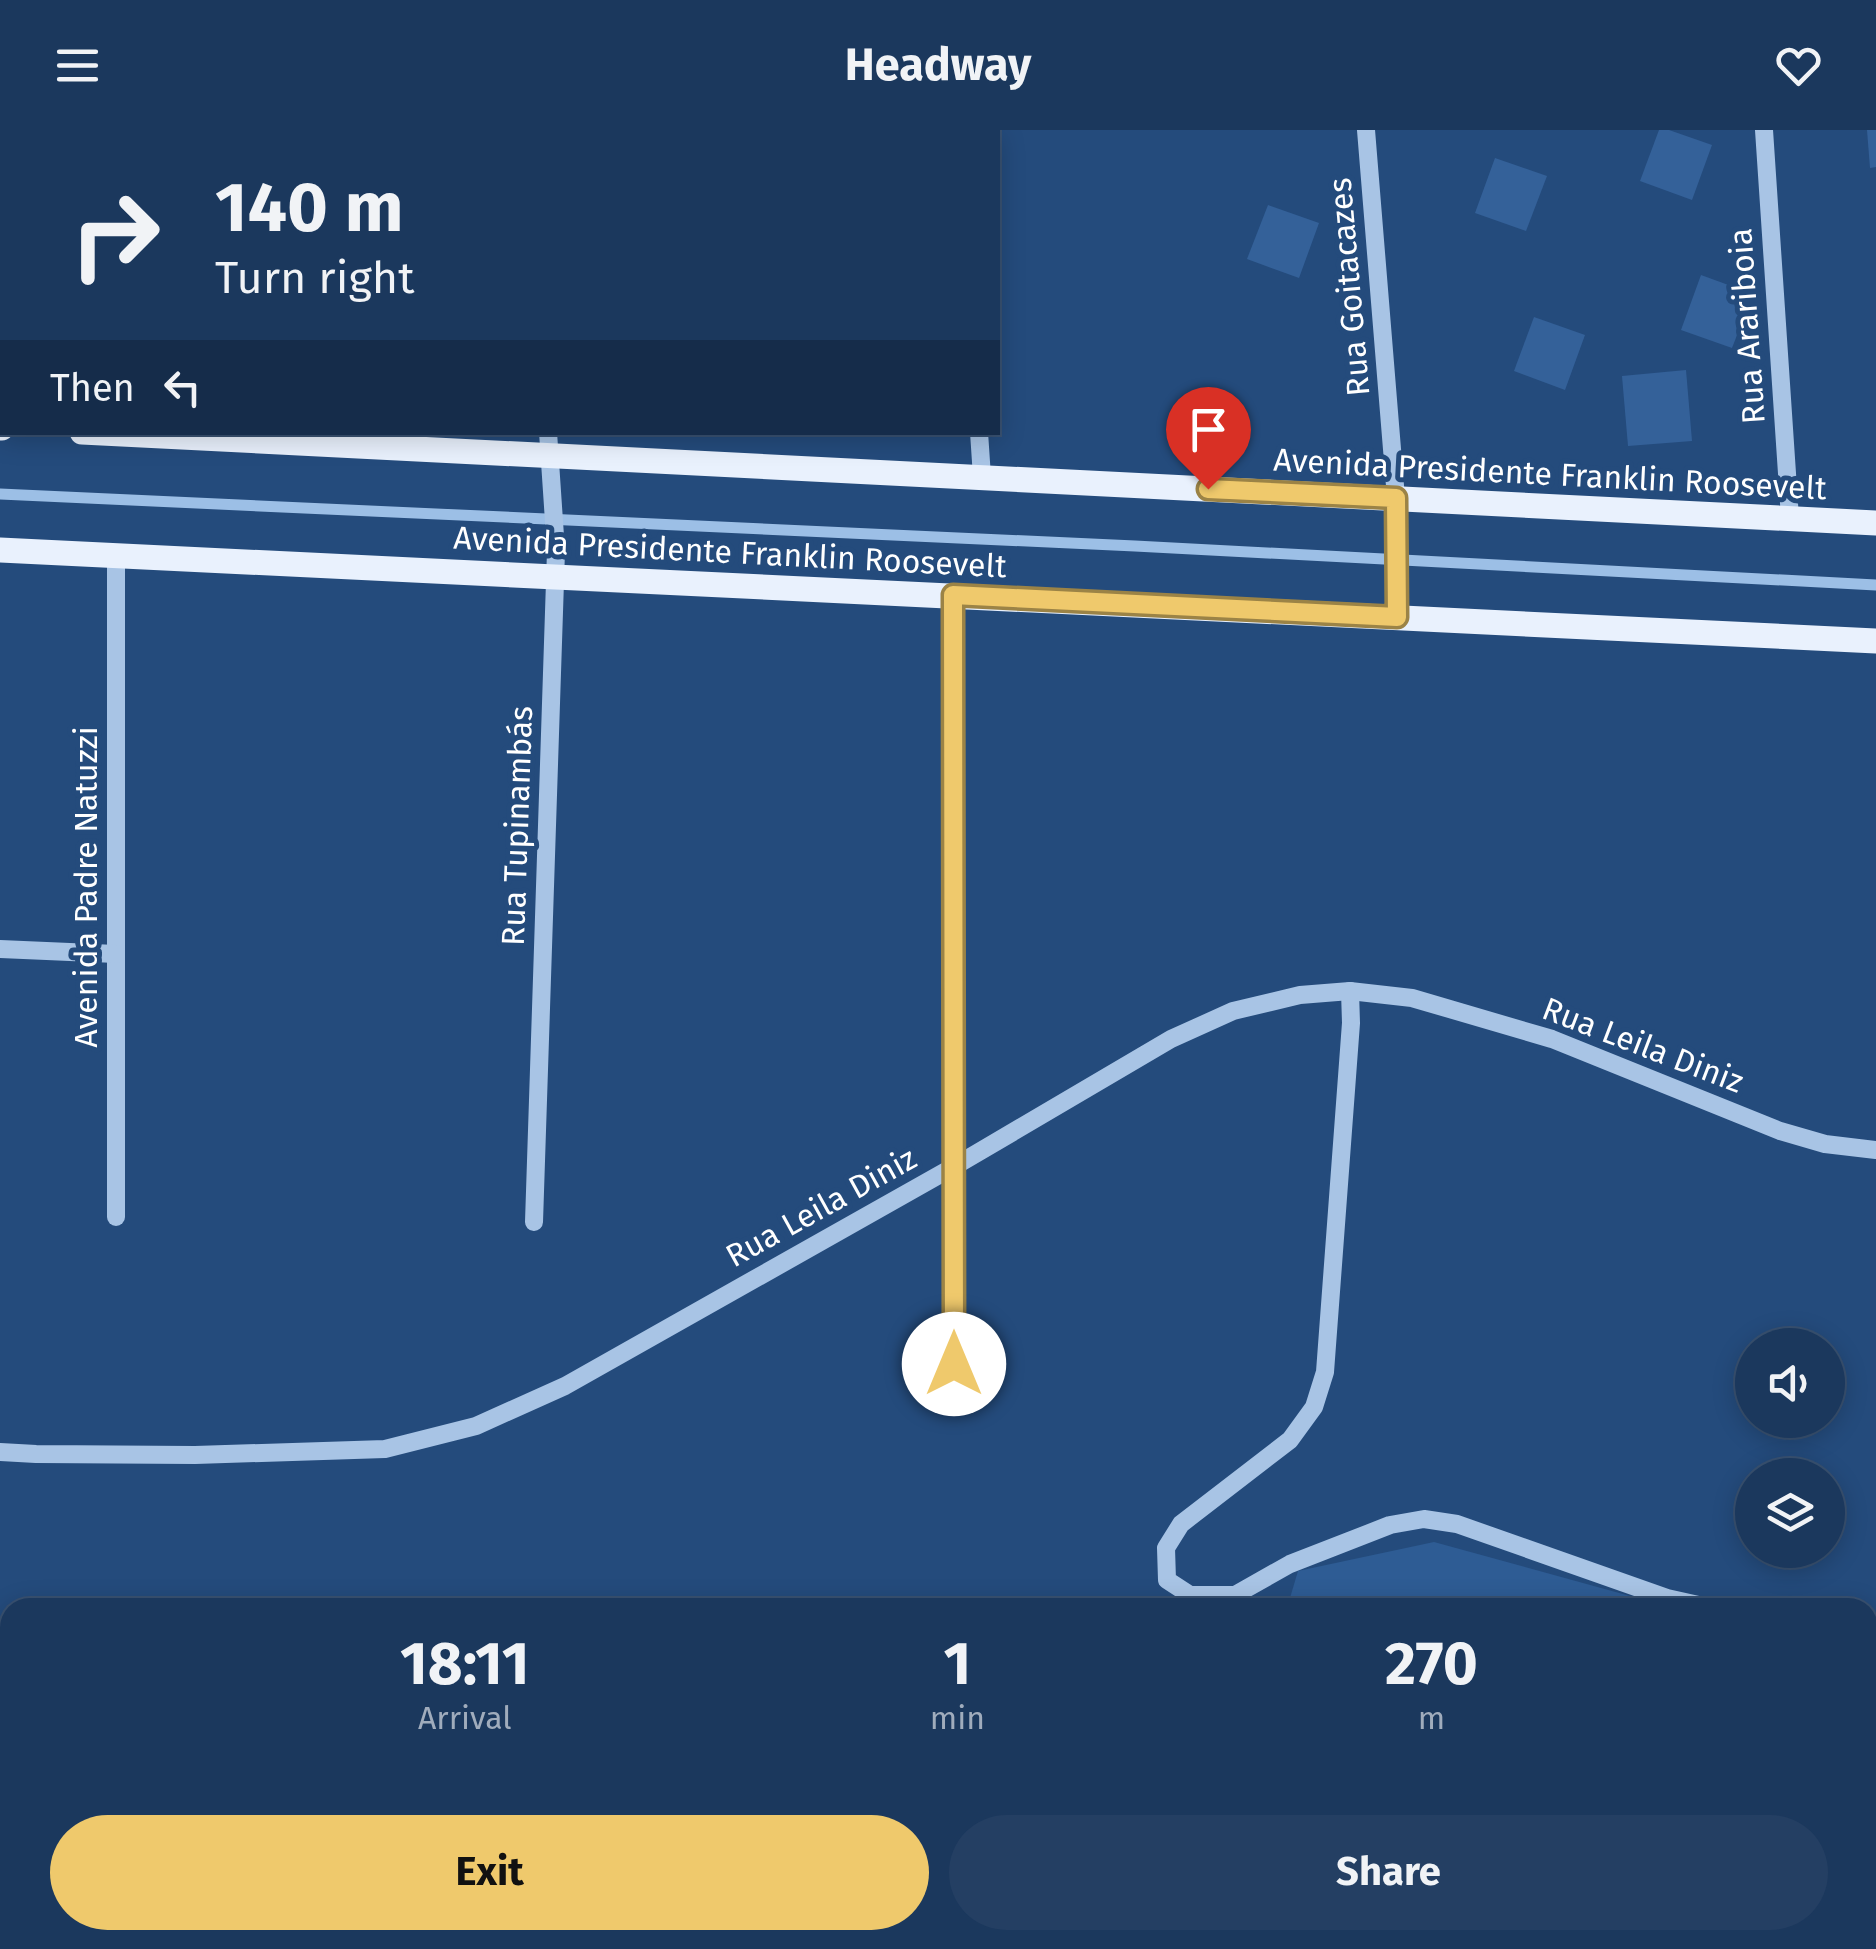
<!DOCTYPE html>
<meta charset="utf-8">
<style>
:root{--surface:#1b385d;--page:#243f63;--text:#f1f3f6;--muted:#a0acbc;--line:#395272;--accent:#efc96c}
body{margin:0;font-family:"Fira Sans",sans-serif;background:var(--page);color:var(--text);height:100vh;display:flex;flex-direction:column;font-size:38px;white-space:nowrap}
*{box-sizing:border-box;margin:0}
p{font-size:32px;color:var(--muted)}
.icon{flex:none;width:55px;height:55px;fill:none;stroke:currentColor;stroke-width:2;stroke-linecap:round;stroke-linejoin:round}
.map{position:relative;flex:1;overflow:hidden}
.sheet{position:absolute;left:0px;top:1468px;width:1878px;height:352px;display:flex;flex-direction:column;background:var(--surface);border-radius:30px 30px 0 0;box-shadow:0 5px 25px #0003,0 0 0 2px var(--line)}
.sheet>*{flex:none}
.banner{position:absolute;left:0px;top:0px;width:1000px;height:305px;box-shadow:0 5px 25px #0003,0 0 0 2px var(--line);background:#1b385d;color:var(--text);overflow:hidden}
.buttons{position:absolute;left:1735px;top:1198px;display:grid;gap:20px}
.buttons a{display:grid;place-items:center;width:110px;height:110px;border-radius:50%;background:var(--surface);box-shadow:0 5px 25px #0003,0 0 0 2px var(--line);font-size:50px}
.pin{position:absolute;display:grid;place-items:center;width:85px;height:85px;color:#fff;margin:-102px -42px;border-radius:50% 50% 50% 0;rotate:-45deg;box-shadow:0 0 10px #0007}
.pin .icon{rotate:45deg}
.me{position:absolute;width:110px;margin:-55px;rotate:0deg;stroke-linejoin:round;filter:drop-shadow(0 0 8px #0008)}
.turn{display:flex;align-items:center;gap:35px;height:210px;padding:0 50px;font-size:45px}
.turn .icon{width:130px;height:130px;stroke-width:2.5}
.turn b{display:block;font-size:70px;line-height:85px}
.then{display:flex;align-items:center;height:95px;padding:0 50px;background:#0003;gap:20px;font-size:38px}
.eta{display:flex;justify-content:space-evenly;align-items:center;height:170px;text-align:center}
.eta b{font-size:60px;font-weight:700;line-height:70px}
.action{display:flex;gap:20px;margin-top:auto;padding:20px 50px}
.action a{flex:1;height:115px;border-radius:60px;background:var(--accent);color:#111;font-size:40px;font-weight:700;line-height:115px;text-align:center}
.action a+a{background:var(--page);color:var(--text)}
header{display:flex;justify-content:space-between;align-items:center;height:130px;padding:0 50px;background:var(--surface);font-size:45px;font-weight:700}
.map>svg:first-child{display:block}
.green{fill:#2e5c94}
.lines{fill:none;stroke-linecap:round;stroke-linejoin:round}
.stream{stroke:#9cbfe6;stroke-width:11}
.building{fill:#346199}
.minor{stroke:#a8c4e5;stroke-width:18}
.major{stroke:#e9f1fd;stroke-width:25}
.route-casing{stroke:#9b8346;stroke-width:25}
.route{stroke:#efc96c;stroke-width:18}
.labels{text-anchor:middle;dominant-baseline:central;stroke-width:10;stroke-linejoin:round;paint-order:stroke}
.street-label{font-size:32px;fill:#fff;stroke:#244b7c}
</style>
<header><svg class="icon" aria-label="menu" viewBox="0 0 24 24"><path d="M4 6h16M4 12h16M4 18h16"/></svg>Headway<svg class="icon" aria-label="heart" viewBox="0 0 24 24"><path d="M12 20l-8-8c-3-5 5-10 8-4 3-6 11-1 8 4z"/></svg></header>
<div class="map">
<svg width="1876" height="1819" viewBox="0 0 1876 1819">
<rect width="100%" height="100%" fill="#244b7c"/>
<!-- green -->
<g class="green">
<path d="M1434,1412L1670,1477L1287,1478L1298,1441Z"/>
<path d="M1868,1604L1876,1613V1819H1065L1072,1810H1868Z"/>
<path d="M204,1810H983L1056,1819H205Z"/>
</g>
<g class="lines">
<!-- stream -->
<path class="stream" d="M0,364L1135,416L1876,455"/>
</g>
<!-- building -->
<g class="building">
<path d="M1659,0H1669L1712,15L1692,70L1640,51Z"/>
<path d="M1867,0H1876V37L1870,38Z"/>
<path d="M1495,28L1547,46L1526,101L1475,83Z"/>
<path d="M1268,75L1319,93L1299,148L1247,129Z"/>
<path d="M1701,145L1753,164L1732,218L1681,200Z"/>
<path d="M1534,187L1585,205L1565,260L1514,241Z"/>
<path d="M1686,240L1692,311L1628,316L1622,246Z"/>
</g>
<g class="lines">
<!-- minor -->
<g class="minor">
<path d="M109,0V2"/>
<path d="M526,0V2"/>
<path d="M956,0V2"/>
<path d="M1366,0L1396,368L1397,487"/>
<path d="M1764,0L1790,388"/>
<path d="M979,302L982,347"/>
<path d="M116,426V1087"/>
<path d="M953,465L954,1234"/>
<path d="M0,819L116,824"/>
<path d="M1350,861L1351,893L1325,1242L1314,1277L1290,1310L1181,1394L1166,1418L1167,1450L1190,1465H1235L1290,1434L1390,1395L1424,1389L1457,1394L1667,1468L1712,1478"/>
<path d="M534,1092L556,421L548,302"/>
<path d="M0,1322L36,1324L195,1325L385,1319L476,1296L565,1256L955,1036L1171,909L1233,881L1300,865L1350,861L1412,868L1552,909L1780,1001L1825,1014L1876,1020"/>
<path d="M1868,1493H1876"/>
</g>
<!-- major -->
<g class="major">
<path d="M0,298H2"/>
<path d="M82,302L1876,393"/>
<path d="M0,420L1876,511"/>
</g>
</g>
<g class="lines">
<!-- route casing -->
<g class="route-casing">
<path id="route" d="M954,1234L953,465L1397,487L1396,368L1208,359"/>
</g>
<!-- route -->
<use href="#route" class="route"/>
</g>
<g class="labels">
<!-- street labels -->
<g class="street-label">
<text transform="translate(1349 157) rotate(-95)">Rua Goitacazes</text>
<text transform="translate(1747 196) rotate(-94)">Rua Arariboia</text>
<text transform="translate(1550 344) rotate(3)">Avenida Presidente Franklin Roosevelt</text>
<text transform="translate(730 422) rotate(3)">Avenida Presidente Franklin Roosevelt</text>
<text transform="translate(517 696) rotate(-88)">Rua Tupinambás</text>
<text transform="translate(86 757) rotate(-90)">Avenida Padre Natuzzi</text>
<text transform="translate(1643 915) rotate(21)">Rua Leila Diniz</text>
<text transform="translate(821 1077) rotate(-29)">Rua Leila Diniz</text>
</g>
</g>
</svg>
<div class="buttons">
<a><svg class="icon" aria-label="sound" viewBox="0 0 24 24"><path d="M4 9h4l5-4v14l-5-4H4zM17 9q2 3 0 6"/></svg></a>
<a><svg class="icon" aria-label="layers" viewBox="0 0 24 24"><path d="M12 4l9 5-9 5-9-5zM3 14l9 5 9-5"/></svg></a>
</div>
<div class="pin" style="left:1208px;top:359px;background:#d93025"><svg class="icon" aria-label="arrive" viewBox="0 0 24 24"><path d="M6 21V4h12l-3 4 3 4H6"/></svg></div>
<svg class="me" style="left:954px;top:1234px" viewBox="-20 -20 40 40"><circle r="19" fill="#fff"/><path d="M0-13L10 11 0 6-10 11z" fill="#efc96c"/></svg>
<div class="banner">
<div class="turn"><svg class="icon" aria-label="right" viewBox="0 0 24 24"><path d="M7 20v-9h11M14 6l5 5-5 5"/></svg><div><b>140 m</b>Turn right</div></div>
<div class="then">Then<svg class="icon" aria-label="left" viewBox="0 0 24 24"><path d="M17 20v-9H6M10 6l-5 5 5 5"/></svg></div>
</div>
<section class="sheet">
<div class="eta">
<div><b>18:11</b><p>Arrival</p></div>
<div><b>1</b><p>min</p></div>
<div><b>270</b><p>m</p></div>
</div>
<div class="action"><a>Exit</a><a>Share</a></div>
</section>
</div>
